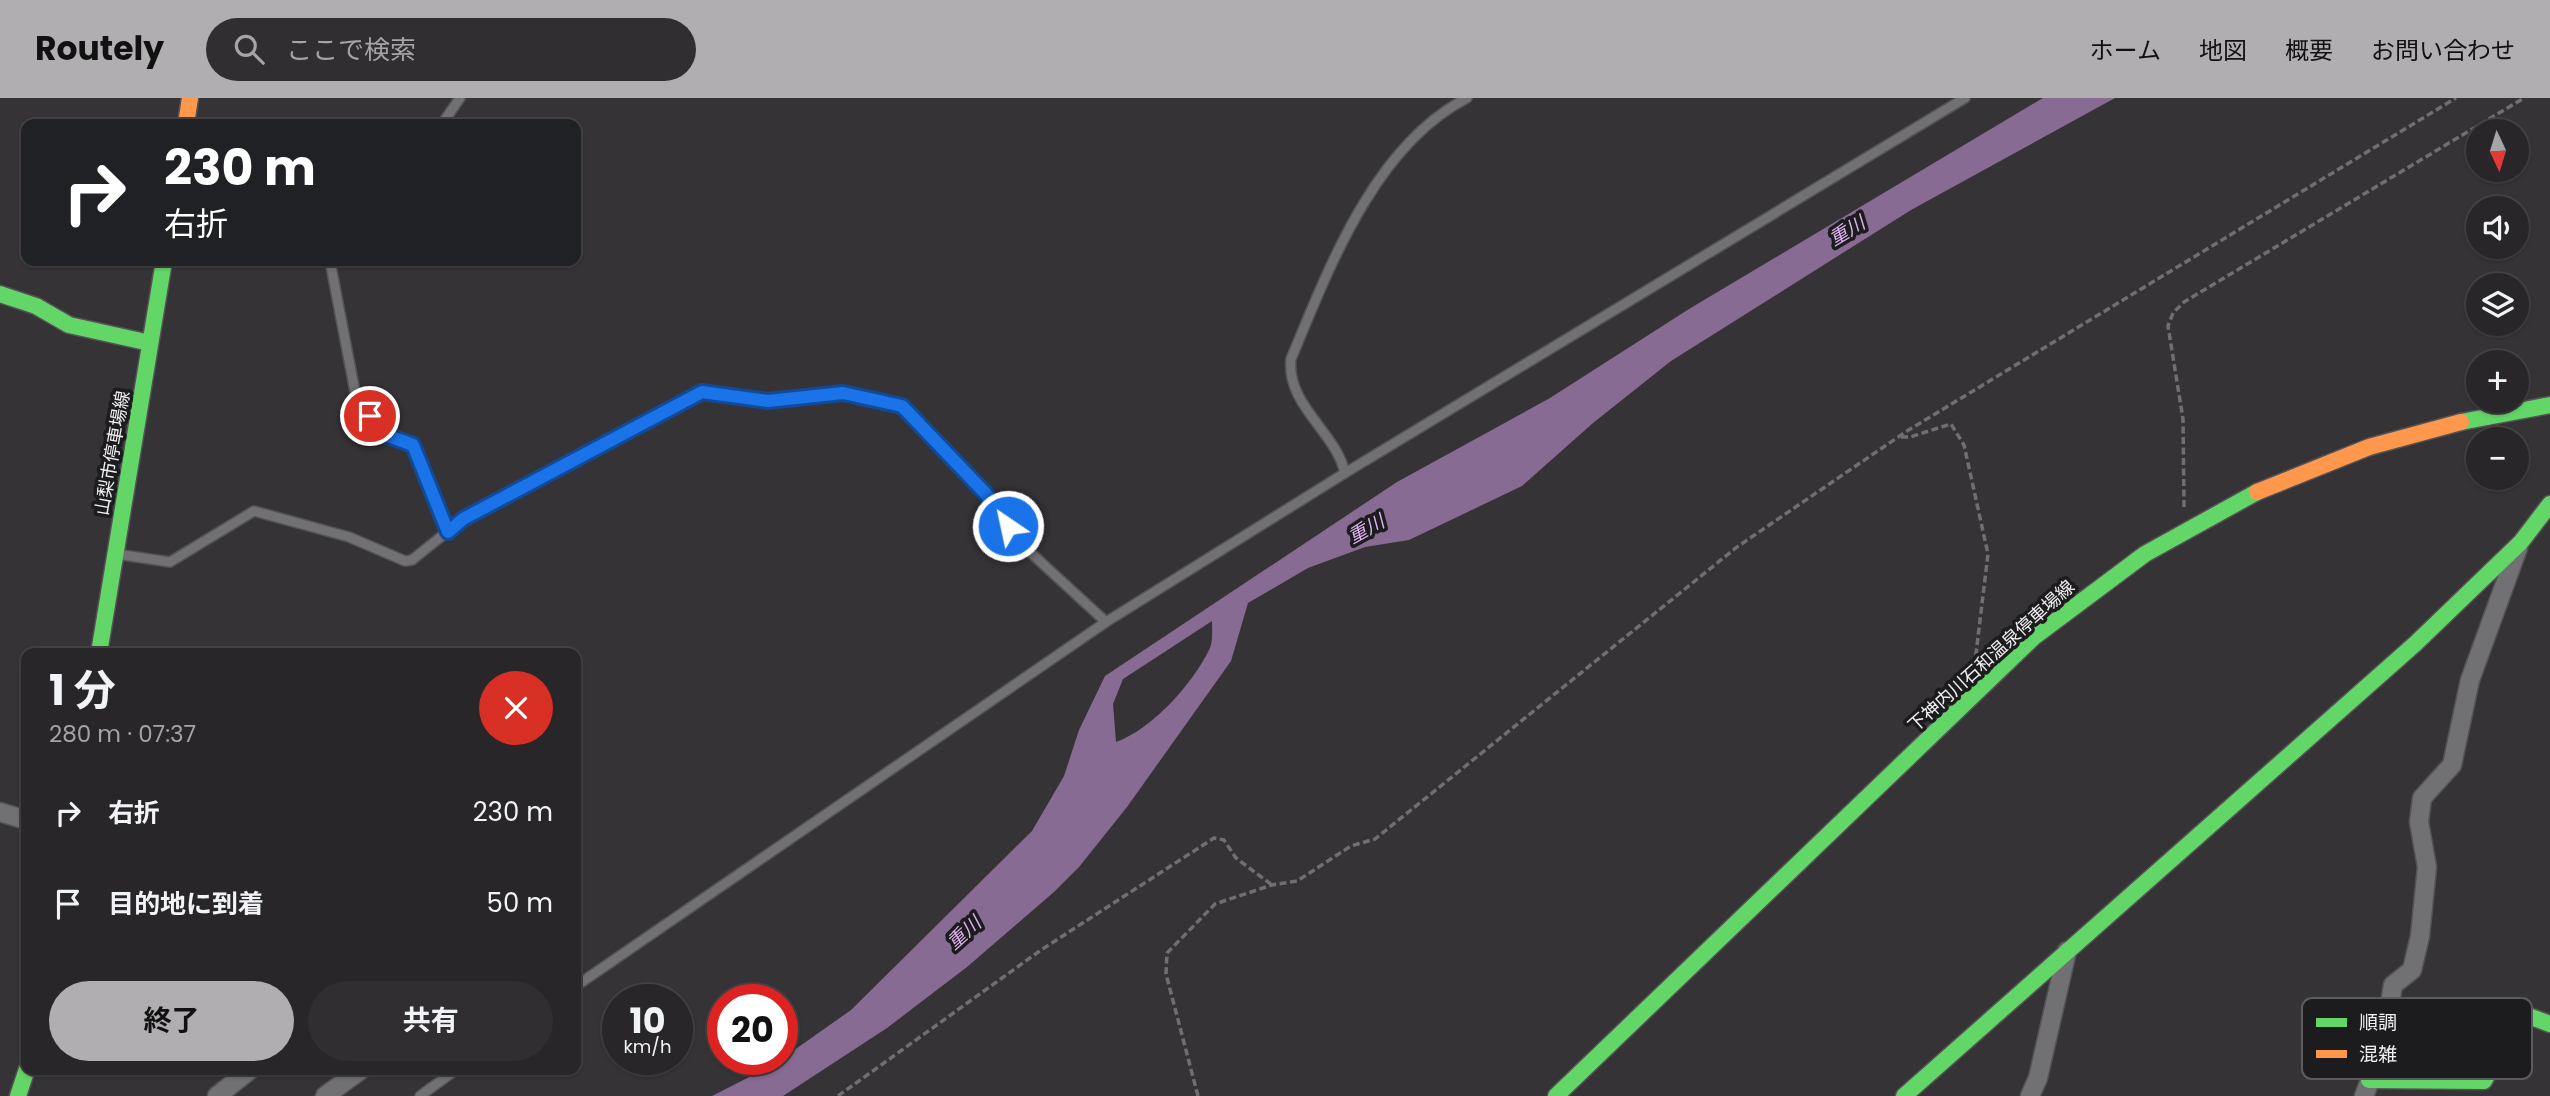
<!DOCTYPE html>
<html lang="ja">
<meta charset="utf-8">
<style>
:root{--surface:#282628;--page:#302e30;--text:#f1f3f6;--muted:#a5a5a8;--line:#444345;--accent:#b0aeb1}
body{margin:0;font-family:Poppins,"Noto Sans JP",sans-serif;background:var(--page);color:var(--text);height:100vh;display:flex;flex-direction:column;font-size:26px;white-space:nowrap}
*{box-sizing:border-box;margin:0}
p{font-size:23px;color:var(--muted)}
.icon{flex:none;width:38px;height:38px;fill:none;stroke:currentColor;stroke-width:2;stroke-linecap:round;stroke-linejoin:round}
.map{position:relative;flex:1;overflow:hidden}
.details{position:absolute;left:21px;top:550px;width:560px;height:427px;display:flex;flex-direction:column;background:var(--surface);border-radius:14px;box-shadow:0 2px 5px #0004,0 0 0 2px var(--line)}
.details>*{flex:none}
.banner{position:absolute;left:21px;top:21px;width:560px;height:147px;border-radius:14px;box-shadow:0 2px 5px #0004,0 0 0 2px var(--line);background:#202124;color:#fff;overflow:hidden}
.needle{width:46px;rotate:176deg}
.buttons{position:absolute;left:2466px;top:21px;display:grid;gap:14px}
.buttons a{display:grid;place-items:center;width:63px;height:63px;border-radius:50%;background:var(--surface);box-shadow:0 2px 5px #0004,0 0 0 2px var(--line);font-size:35px}
.speed{position:absolute;left:602px;top:886px;display:flex;gap:14px;font-size:35px;font-weight:700;text-align:center}
.speed>*{display:grid;place-content:center;width:91px;height:91px;border-radius:50%;background:var(--surface);box-shadow:0 2px 5px #0004,0 0 0 2px var(--line);line-height:1}
.speed small{font-size:18px;font-weight:400}
.speed .limit{border:10px solid #d22;background:#fff;color:#111}
.pin{position:absolute;display:grid;place-items:center;width:60px;height:60px;color:#fff;margin:-30px;border:4px solid #fff;border-radius:50%;box-shadow:0 2px 7px #0007}
.me{position:absolute;width:77px;margin:-38px;rotate:326deg;stroke-linejoin:round;filter:drop-shadow(0 0 5px #0008)}
.turn{display:flex;align-items:center;gap:24px;height:147px;padding:0 28px;font-size:32px}
.turn .icon{width:91px;height:91px;stroke-width:2.5}
.turn b{display:block;font-size:49px;line-height:60px}
.round{display:grid;place-items:center;flex:none;width:74px;height:74px;border-radius:37px;background:var(--page)}
.summary{display:flex;align-items:center;justify-content:space-between;height:119px;padding:0 28px}
h1{font-size:42px;font-weight:700;line-height:52px}
.action{display:flex;gap:14px;margin-top:auto;padding:14px 28px}
.action a{flex:1;height:80px;border-radius:42px;background:var(--accent);color:#111;font-size:28px;font-weight:700;line-height:80px;text-align:center}
.action a+a{background:var(--page);color:var(--text)}
ul{padding:0;list-style:none}
li{display:flex;align-items:center;gap:21px;height:91px;padding:0 28px}
li div{flex:1}
li b{display:block;font-size:26px}
li em{font-style:normal}
header{display:flex;align-items:center;gap:42px;box-sizing:border-box;height:98px;padding:0 35px;background:var(--accent);color:#111}
header strong{font-size:33px}
nav{display:flex;gap:38px;margin-inline-start:auto;font-size:24px}
.search{width:490px;height:63px;background:var(--page);display:flex;align-items:center;gap:18px;box-sizing:border-box;padding:0 24px;border-radius:38px;color:var(--muted);font-size:26px}
.map>svg:first-child{display:block}
.water{fill:#876b92;fill-rule:evenodd}
.lines{fill:none;stroke-linecap:round;stroke-linejoin:round}
.lane-casing{stroke:#545255;stroke-width:12}
.street-casing{stroke:#545255;stroke-width:21}
.fast-casing{stroke:#545255;stroke-width:19}
.slow-casing{stroke:#545255;stroke-width:19}
.path{stroke:#706e71;stroke-width:3.5;stroke-dasharray:7 3.5;stroke-linecap:butt}
.lane{stroke:#717072;stroke-width:9}
.street{stroke:#717072;stroke-width:18}
.fast{stroke:#63d668;stroke-width:16}
.slow{stroke:#ff974d;stroke-width:16}
.route-casing{stroke:#114b97;stroke-width:18}
.route{stroke:#1a73e8;stroke-width:12}
.labels{text-anchor:middle;dominant-baseline:central;stroke-width:7;stroke-linejoin:round;paint-order:stroke}
.street-label{font-size:18px;fill:#f2f0f3;stroke:#1c1b1d}
.water-label{font-size:19px;font-style:italic;fill:#dfb2f2;stroke:#1c1b1d}
.key{fill:#1c1b1d;stroke:#5c5b5d;stroke-width:2}
.key-label{font-size:19px;fill:#f2f0f3}
</style>
<header>
<strong>Routely</strong>
<div class="search"><svg class="icon" aria-label="search" viewBox="0 0 24 24"><circle cx="10" cy="10" r="6"/><path d="M15 15l6 6"/></svg>ここで検索</div>
<nav><a>ホーム</a><a>地図</a><a>概要</a><a>お問い合わせ</a></nav>
</header>
<div class="map">
<svg width="2550" height="998" viewBox="0 0 2550 998">
<rect width="100%" height="100%" fill="#353336"/>
<!-- water -->
<path class="water" d="M2043,0H2115L1911,112L1671,263L1593,325L1522,388L1409,442L1365,449L1308,470L1248,505L1231,563L1127,709L1079,769L1054,794L967,869L887,930L783,998H712L773,967L851,912L1032,733L1064,678L1079,632L1105,578L1397,384L1550,300L1689,211ZM1212,523C1212,530 1213,543 1210,550C1194,584 1153,631 1116,644L1113,606L1123,581Z"/>
<g class="lines">
<!-- lane casing -->
<g class="lane-casing">
<g id="lane">
<path d="M442,26L460,0"/>
<path d="M330,163L356,299L383,336L413,347L448,434"/>
<path d="M1345,375C1336,334 1286,307 1291,261C1329,170 1374,48 1467,0"/>
<path d="M116,456L170,464L254,413L349,439L405,463L412,462L463,421L702,294L768,303L843,295L902,308L986,395L1019,444L1106,524"/>
<path d="M576,888L1106,524L1345,375L1965,0"/>
<path d="M420,998L457,971"/>
</g>
</g>
<!-- street casing -->
<g class="street-casing">
<g id="street">
<path d="M0,714L26,722"/>
<path d="M217,998L251,971"/>
<path d="M325,998L362,971"/>
<path d="M2030,998L2038,980L2067,853"/>
<path d="M2364,998L2383,949L2393,887L2412,872L2420,838L2427,769L2419,724L2422,700L2452,667L2470,582L2518,450"/>
</g>
</g>
<!-- fast casing -->
<g class="fast-casing">
<g id="fast">
<path d="M0,196L36,208L69,227L150,245"/>
<path d="M2461,324L2550,307"/>
<path d="M99,555L164,163"/>
<path d="M2369,982L2484,983L2517,923L2526,917L2550,926"/>
<path d="M18,998L27,971"/>
<path d="M1556,998L2034,539L2145,456L2257,394"/>
<path d="M1904,998L2415,546L2521,444L2550,406"/>
</g>
</g>
<!-- slow casing -->
<g class="slow-casing">
<g id="slow">
<path d="M186,26L190,0"/>
<path d="M2257,394L2369,349L2461,324"/>
</g>
</g>
<!-- path -->
<g class="path">
<path d="M1901,339H1910L1951,326L1964,347L1988,456L1975,564"/>
<path d="M2184,409L2183,321L2168,228L2173,215L2184,204L2524,0"/>
<path d="M838,998L1041,852L1214,740L1224,742L1236,760L1272,787"/>
<path d="M1198,998L1166,876L1167,855L1215,806L1272,787L1297,783L1351,748L1375,741L1737,449L1907,333L2456,0"/>
</g>
<!-- lane -->
<use href="#lane" class="lane"/>
<!-- street -->
<use href="#street" class="street"/>
<!-- fast -->
<use href="#fast" class="fast"/>
<!-- slow -->
<use href="#slow" class="slow"/>
</g>
<g class="lines">
<!-- route casing -->
<g class="route-casing">
<path id="route" d="M370,318L383,336L413,347L448,434L463,421L702,294L768,303L843,295L902,308L986,396L1008,428"/>
</g>
<!-- route -->
<use href="#route" class="route"/>
</g>
<g class="labels">
<!-- street labels -->
<g class="street-label">
<text transform="translate(112 355) rotate(-80)">山梨市停車場線</text>
<text transform="translate(1991 558) rotate(-42)">下神内川石和温泉停車場線</text>
</g>
<!-- water labels -->
<g class="water-label">
<text transform="translate(1847 133) rotate(-31)">重川</text>
<text transform="translate(1366 431) rotate(-29)">重川</text>
<text transform="translate(964 835) rotate(-42)">重川</text>
</g>
</g>
<!-- legend -->
<rect x="2302" y="900" width="230" height="81" rx="10" class="key"/>
<rect x="2316" y="920" width="31" height="9" fill="#63d668"/>
<rect x="2316" y="952" width="31" height="8" fill="#ff974d"/>
<g class="key-label">
<text x="2359" y="931">順調</text>
<text x="2359" y="963">混雑</text>
</g>
</svg>
<div class="buttons">
<a><svg class="needle" viewBox="-14 -14 28 28"><path d="M0-13l5 13h-10z" fill="#e53935"/><path d="M0 13l5-13h-10z" fill="#a5a5a8"/></svg></a>
<a><svg class="icon" aria-label="sound" viewBox="0 0 24 24"><path d="M4 9h4l5-4v14l-5-4H4zM17 9q2 3 0 6"/></svg></a>
<a><svg class="icon" aria-label="layers" viewBox="0 0 24 24"><path d="M12 4l9 5-9 5-9-5zM3 14l9 5 9-5"/></svg></a>
<a>+</a>
<a>−</a>
</div>
<div class="speed"><div>10<small>km/h</small></div><div class="limit">20</div></div>
<div class="pin" style="left:370px;top:318px;background:#d93025"><svg class="icon" aria-label="arrive" viewBox="0 0 24 24"><path d="M6 21V4h12l-3 4 3 4H6"/></svg></div>
<svg class="me" style="left:1008px;top:428px" viewBox="-20 -20 40 40"><circle r="17" fill="#1a73e8" stroke="#fff" stroke-width="3"/><path d="M0-11L8 9 0 5-8 9z" fill="#fff"/></svg>
<div class="banner">
<div class="turn"><svg class="icon" aria-label="right" viewBox="0 0 24 24"><path d="M7 20v-9h11M14 6l5 5-5 5"/></svg><div><b>230 m</b>右折</div></div>
</div>
<section class="details">
<div class="summary"><div><h1>1 分</h1><p>280 m · 07:37</p></div><a class="round" style="background:#d93025;color:#fff"><svg class="icon" aria-label="close" viewBox="0 0 24 24"><path d="M6 6l12 12M18 6L6 18"/></svg></a></div>
<ul>
<li><svg class="icon" aria-label="right" viewBox="0 0 24 24"><path d="M7 20v-9h11M14 6l5 5-5 5"/></svg><div><b>右折</b></div><em>230 m</em></li>
<li><svg class="icon" aria-label="arrive" viewBox="0 0 24 24"><path d="M6 21V4h12l-3 4 3 4H6"/></svg><div><b>目的地に到着</b></div><em>50 m</em></li>
</ul>
<div class="action"><a>終了</a><a>共有</a></div>
</section>
</div>
